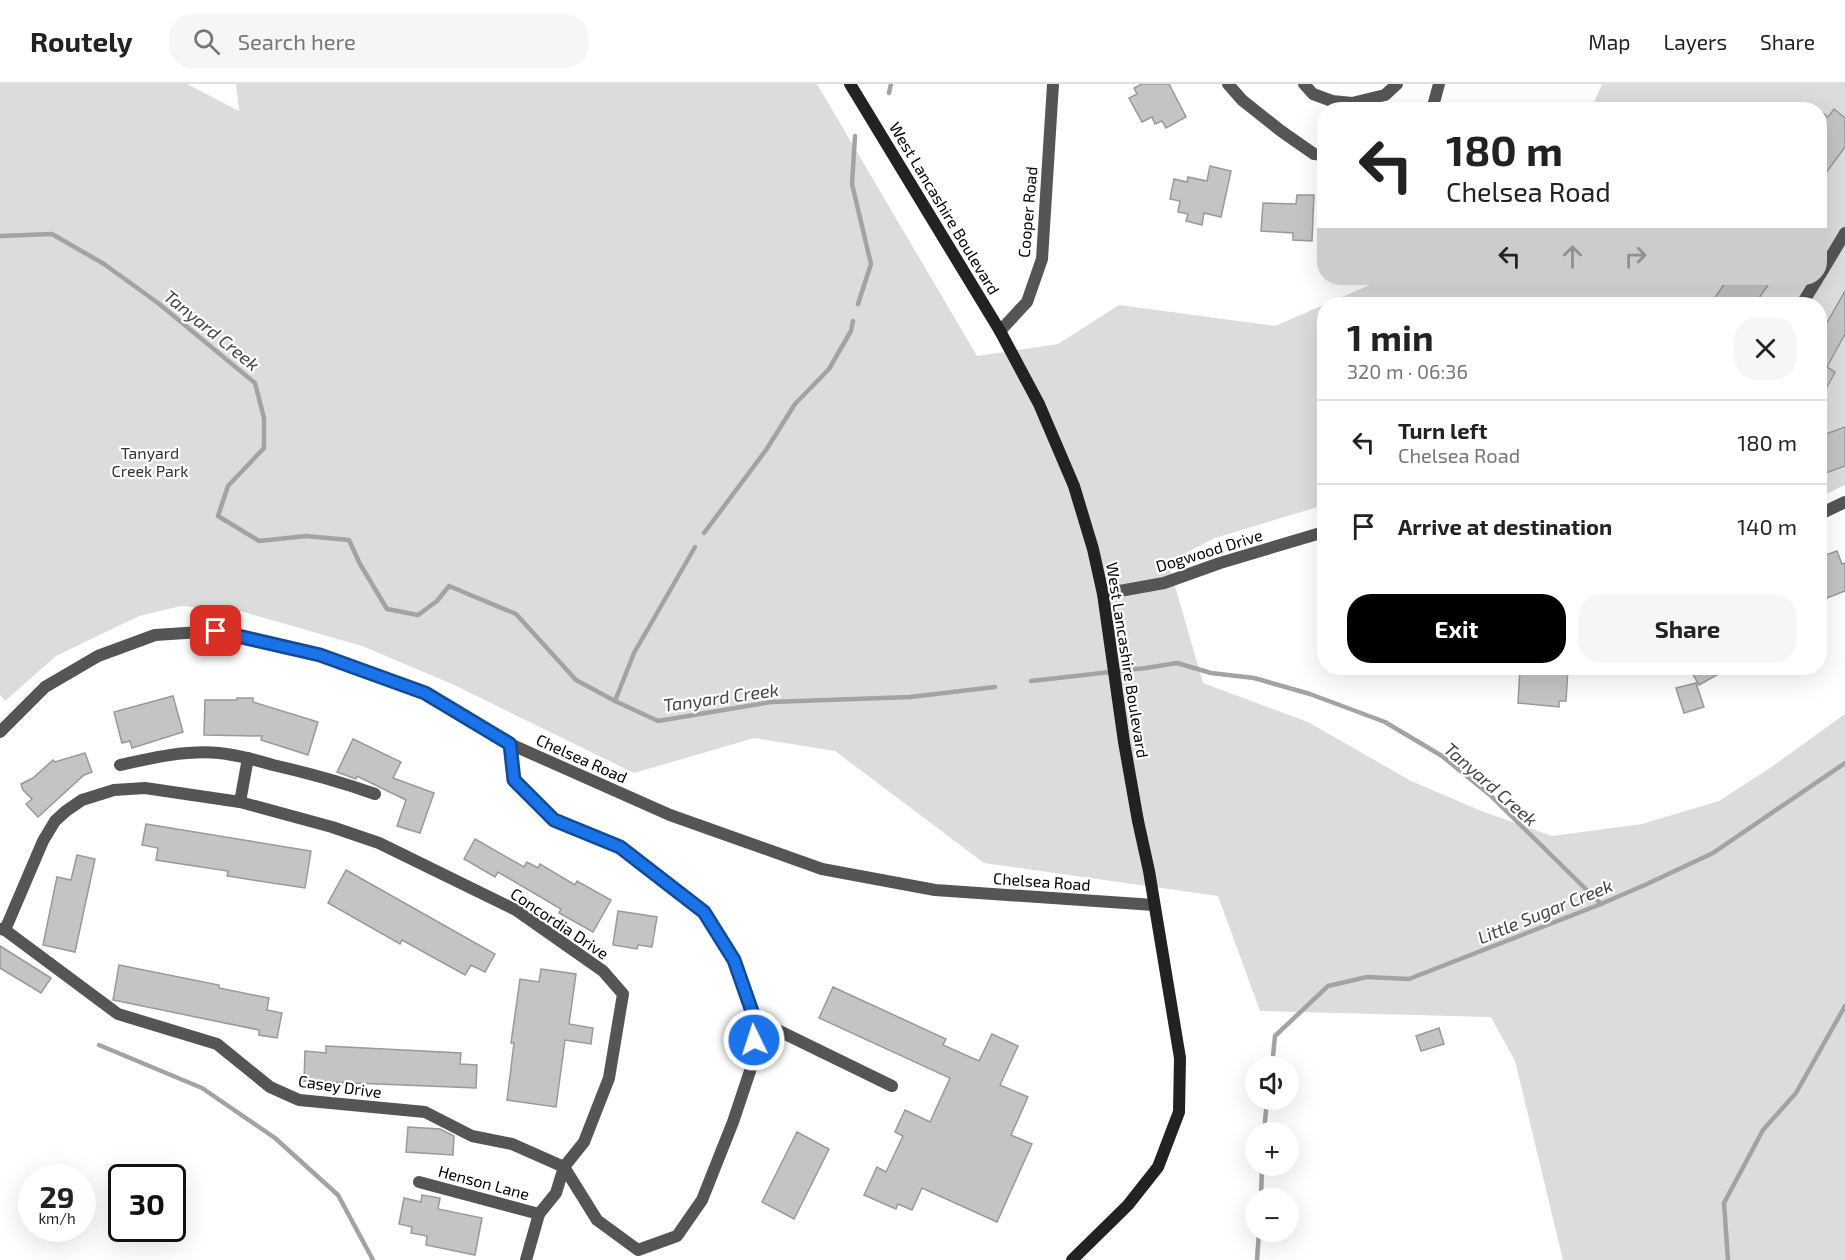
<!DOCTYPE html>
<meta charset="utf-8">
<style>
:root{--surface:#fff;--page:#f6f6f6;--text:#222;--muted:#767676;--line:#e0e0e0;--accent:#000}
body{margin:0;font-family:"Exo 2",sans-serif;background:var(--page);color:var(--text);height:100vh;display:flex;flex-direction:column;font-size:22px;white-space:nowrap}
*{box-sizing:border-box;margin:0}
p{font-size:20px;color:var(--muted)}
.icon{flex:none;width:33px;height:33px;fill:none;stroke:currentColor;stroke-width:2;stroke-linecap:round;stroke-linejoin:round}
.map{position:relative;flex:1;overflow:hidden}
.side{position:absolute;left:1317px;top:213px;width:510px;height:378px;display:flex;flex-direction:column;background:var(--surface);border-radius:24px;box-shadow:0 6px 24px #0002}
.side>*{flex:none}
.top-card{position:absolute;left:1317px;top:18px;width:510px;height:183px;border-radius:24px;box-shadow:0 6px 24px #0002;background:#fff;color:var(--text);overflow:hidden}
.fabs{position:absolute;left:1245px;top:972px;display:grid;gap:12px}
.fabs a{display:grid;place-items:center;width:54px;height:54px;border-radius:50%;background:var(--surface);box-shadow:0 6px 24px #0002;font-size:30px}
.speed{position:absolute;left:18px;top:1080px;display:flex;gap:12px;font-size:30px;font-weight:700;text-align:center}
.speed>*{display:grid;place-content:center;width:78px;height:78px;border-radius:50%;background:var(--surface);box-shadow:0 6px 24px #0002;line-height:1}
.speed small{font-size:15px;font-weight:400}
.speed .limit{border:3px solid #111;border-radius:9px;background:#fff;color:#111}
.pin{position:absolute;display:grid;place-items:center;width:51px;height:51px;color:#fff;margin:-26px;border-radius:12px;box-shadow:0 3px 9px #0006}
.me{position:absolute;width:66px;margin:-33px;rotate:356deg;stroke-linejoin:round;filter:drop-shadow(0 0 4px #0008)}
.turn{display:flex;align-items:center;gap:21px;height:126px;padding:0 30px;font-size:27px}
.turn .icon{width:78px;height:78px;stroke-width:2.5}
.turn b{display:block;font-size:42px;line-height:51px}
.lanes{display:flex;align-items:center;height:57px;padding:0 30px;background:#0003;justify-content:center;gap:30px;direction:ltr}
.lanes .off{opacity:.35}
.round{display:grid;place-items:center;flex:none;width:63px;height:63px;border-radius:24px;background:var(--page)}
.overview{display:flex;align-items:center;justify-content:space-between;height:102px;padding:0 30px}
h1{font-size:36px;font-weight:700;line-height:45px}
.action{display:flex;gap:12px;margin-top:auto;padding:12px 30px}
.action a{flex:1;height:69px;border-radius:24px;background:var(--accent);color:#fff;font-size:24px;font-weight:700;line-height:69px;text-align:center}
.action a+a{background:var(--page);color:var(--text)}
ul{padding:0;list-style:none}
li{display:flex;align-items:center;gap:18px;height:84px;padding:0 30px;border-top:2px solid var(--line)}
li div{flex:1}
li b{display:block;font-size:22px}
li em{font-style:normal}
header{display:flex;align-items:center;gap:36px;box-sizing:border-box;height:84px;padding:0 30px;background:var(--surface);border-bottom:2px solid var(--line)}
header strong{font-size:28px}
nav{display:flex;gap:33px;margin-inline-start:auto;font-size:21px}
.search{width:420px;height:54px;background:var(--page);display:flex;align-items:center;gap:15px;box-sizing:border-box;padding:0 21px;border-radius:24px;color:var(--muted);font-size:22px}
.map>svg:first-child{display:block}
.green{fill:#dcdcdc}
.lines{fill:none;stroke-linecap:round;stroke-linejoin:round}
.stream{stroke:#a3a3a3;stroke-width:4.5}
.building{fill:#c4c4c4;stroke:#999;stroke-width:1.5}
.minor{stroke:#555;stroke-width:12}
.tertiary{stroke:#555;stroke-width:12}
.secondary{stroke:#222;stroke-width:12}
.route-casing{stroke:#114b97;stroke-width:15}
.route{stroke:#1a73e8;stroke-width:10}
.labels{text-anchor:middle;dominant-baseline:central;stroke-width:4.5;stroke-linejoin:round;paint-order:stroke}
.street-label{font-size:16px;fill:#000;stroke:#fff}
.park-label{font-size:16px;fill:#333;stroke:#fff}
.water-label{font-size:18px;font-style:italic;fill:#444;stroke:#fff}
</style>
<header>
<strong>Routely</strong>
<div class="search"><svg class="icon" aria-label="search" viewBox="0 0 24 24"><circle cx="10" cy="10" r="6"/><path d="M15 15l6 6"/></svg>Search here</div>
<nav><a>Map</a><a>Layers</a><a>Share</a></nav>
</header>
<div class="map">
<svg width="1845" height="1176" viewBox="0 0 1845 1176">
<rect width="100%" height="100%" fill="#fff"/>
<!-- green -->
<path class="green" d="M0,0H187L239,27L236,0H817L977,272L1058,260L1119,221L1275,242L1386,194H1820V26L1591,25L1602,0H1845V401L1820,413V220H1324V421L1215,454L1168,478L1203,599L1308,638L1411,697L1484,728L1552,752L1642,740L1719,717L1770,684L1845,630V1176H1563L1515,977L1491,933L1260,927L1218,812L984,779L835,667L754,654L634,689L452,600L362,562L240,527L181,522L139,532L56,572L5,617L0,611Z"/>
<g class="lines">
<!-- stream -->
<g class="stream">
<path d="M889,9L891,0"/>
<path d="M855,52L852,100L871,180L858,220"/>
<path d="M0,152L52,150L104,180L158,219L255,299L264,334V364L228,402L218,432L259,457L306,452L349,456L360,480L387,525L418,531L437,517L449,502L516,530L576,596L615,617L658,637L771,618L910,613L995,603"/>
<path d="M704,449L766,366L795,320L829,285L851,247L853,237"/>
<path d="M1031,597L1146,584L1177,579L1211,589L1254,594L1310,610L1385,638L1442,672L1490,711L1601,820"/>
<path d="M615,617L634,569L695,463"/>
<path d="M99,961L202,1004L275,1054L338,1111L373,1176"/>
<path d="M1272,982L1275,952L1328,902L1367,893L1409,895L1601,820L1647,800L1713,769L1845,679"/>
<path d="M1264,1048L1267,1016"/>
<path d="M1261,1114L1262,1082"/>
<path d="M1257,1176L1259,1148"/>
<path d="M1728,1176L1724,1119L1763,1046L1796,1009L1845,922"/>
</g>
</g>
<!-- building -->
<g class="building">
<path d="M1142,0H1169L1186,33L1166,44L1162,37L1155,40L1152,33L1142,38L1129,14L1137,10L1134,4Z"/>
<path d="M1834,25L1845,34V63L1820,97V27L1828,33Z"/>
<path d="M1210,82L1231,87L1221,133L1204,129L1202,141L1186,137L1188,130L1178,128L1180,117L1170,115L1174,95L1187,98L1188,93L1207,97Z"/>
<path d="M1297,111H1314L1312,157L1293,156V149L1261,147L1263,119L1296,120Z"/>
<path d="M1728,194H1763L1770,198L1755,220H1711Z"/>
<path d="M1845,207V250L1827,283L1835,288L1820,316V251Z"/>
<path d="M1845,343V382L1820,391V352Z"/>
<path d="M1837,467L1842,480L1845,479V507L1827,514L1820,495V473Z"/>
<path d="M1520,584H1568L1566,617H1559V623L1518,619Z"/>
<path d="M1689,584H1729L1699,601Z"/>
<path d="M1696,599L1704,623L1684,629L1676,604Z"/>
<path d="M173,612L183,648L132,664L130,657L122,659L114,628Z"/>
<path d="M237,614H253V618L318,638L308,671L261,656L262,652L204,651L205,616H237Z"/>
<path d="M353,655L401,678L393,694L434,709L420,749L397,742L406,716L357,692L356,695L337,688Z"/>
<path d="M85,669L92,688L84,691L38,733L26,720L32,715L23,706L21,700L33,694L53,676L55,678Z"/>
<path d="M146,740L311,767L305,804L227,792L228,787L156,776L158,764L142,761Z"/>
<path d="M475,755L524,783L527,778L538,784L540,780L575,801L577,797L611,816L593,848L559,829L561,825L498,788L495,793L464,775Z"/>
<path d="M77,771L95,775L75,868L43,861L57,793L71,796Z"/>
<path d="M346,786L495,870L485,888L471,881L465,891L402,856L400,860L328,819Z"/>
<path d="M618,827L657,833L652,863L638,861L637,865L613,861Z"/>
<path d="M0,862L51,894L41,909L0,884Z"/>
<path d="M119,881L219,901V904L269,914L267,926L282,929L277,954L259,951V946L113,916Z"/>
<path d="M541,885L576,890L569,940L593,944L591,960L565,956L556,1023L507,1016L514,959H511L520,895L539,898Z"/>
<path d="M833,903L946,955L943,961L979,977L992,950L1018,962L1000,1001L1028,1013L1011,1051L1032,1060L997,1138L922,1104L912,1126L898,1120L896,1125L864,1111L877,1083L886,1088L903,1052L895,1048L905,1026L930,1038L950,994L819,934Z"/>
<path d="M1439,944L1444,960L1421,967L1416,952Z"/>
<path d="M326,962L461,969L460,980L477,981L476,1004L304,997L305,967L326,969Z"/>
<path d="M408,1043L440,1045L454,1052L453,1071L406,1068Z"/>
<path d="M797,1048L829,1065L794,1135L762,1118Z"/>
<path d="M422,1111L440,1114L438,1125L482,1134L475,1171L426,1161L427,1152L411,1149L412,1143L399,1140L404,1114L421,1118Z"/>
</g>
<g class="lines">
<!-- minor -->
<g class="minor">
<path d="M1228,0L1242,16L1281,47L1314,70L1324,71"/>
<path d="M1304,0L1313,10L1332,17L1352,19L1385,11L1397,0"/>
<path d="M1432,26L1439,0"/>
<path d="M1820,191L1845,149"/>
<path d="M1802,220L1818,194"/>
<path d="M1820,430L1845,418"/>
<path d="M1103,510L1164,499L1220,479L1324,448"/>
<path d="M510,660L514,696L554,736L620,763L704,828L734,876L754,933L753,978L733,1038L702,1116L677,1152L638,1166L597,1136L564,1083"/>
<path d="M120,681C151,674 186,666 219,669C237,671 256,676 273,681C308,689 341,698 375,710"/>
<path d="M240,718L248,674"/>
<path d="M0,845L5,846L118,930L217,960L270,1003L299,1016L425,1028L472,1052L512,1060L564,1083"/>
<path d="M5,846L43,757L55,737L66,727L82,716L114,706L145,704L240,718L332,743L379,759L516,826L603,887L623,910L609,994L584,1058L564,1083L556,1109L539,1130L526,1176"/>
<path d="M754,933L771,943L892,1002"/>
<path d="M419,1098L539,1130"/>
</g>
<!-- tertiary -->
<g class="tertiary">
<path d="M1000,247L1027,218L1042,175L1053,0"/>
<path d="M0,648L45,603L98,572L155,551L216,547L320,571L425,609L510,660L670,731L822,785L935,806L1154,821"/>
</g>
<!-- secondary -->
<path class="secondary" d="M850,0L1000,247L1039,320L1074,402L1093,465L1103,510L1124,658L1138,737L1149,787L1180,974L1179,1028L1158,1083L1128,1121L1072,1176"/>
</g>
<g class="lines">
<!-- route casing -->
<g class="route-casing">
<path id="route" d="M216,547L320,571L425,609L510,660L514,696L554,736L620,763L704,828L734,876L754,933V956"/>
</g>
<!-- route -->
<use href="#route" class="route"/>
</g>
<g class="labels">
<!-- street labels -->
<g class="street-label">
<text transform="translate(945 124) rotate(59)">West Lancashire Boulevard</text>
<text transform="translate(1027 128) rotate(-85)">Cooper Road</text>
<text transform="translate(1209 466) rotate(-17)">Dogwood Drive</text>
<text transform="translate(1128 576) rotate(81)">West Lancashire Boulevard</text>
<text transform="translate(582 674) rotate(24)">Chelsea Road</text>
<text transform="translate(1042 797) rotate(4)">Chelsea Road</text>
<text transform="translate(560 839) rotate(34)">Concordia Drive</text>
<text transform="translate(340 1002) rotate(8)">Casey Drive</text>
<text transform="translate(484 1098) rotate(15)">Henson Lane</text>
</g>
<!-- park labels -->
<g class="park-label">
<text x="150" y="368">Tanyard<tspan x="150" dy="18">Creek Park</tspan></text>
</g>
<!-- water labels -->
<g class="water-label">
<text transform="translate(212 246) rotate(39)">Tanyard Creek</text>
<text transform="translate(721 613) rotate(-8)">Tanyard Creek</text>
<text transform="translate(1491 700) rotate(41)">Tanyard Creek</text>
<text transform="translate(1545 827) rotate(-22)">Little Sugar Creek</text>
</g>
</g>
</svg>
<div class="fabs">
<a><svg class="icon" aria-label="sound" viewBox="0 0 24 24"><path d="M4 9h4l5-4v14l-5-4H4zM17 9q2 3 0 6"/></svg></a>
<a>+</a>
<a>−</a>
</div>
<div class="speed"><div>29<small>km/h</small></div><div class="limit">30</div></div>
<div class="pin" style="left:216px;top:547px;background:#d93025"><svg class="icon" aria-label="arrive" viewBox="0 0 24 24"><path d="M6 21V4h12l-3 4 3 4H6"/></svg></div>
<svg class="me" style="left:754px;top:956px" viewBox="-20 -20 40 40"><circle r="17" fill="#1a73e8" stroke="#fff" stroke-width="3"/><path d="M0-11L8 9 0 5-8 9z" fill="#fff"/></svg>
<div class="top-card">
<div class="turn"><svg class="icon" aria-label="left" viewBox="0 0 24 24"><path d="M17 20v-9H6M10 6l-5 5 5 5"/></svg><div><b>180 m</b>Chelsea Road</div></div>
<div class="lanes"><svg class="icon" aria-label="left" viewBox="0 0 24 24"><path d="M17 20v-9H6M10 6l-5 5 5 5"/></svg><svg class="icon off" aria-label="ahead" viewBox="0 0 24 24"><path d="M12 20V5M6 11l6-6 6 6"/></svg><svg class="icon off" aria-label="right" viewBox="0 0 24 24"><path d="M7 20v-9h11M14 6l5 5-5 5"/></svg></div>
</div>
<section class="side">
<div class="overview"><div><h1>1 min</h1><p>320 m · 06:36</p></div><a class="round"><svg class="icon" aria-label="close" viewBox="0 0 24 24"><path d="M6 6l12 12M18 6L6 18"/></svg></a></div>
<ul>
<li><svg class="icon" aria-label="left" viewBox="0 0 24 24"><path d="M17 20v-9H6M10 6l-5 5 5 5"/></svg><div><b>Turn left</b><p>Chelsea Road</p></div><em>180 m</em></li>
<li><svg class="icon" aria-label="arrive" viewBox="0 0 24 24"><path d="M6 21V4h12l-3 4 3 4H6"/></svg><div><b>Arrive at destination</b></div><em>140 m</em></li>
</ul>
<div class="action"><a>Exit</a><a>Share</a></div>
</section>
</div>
